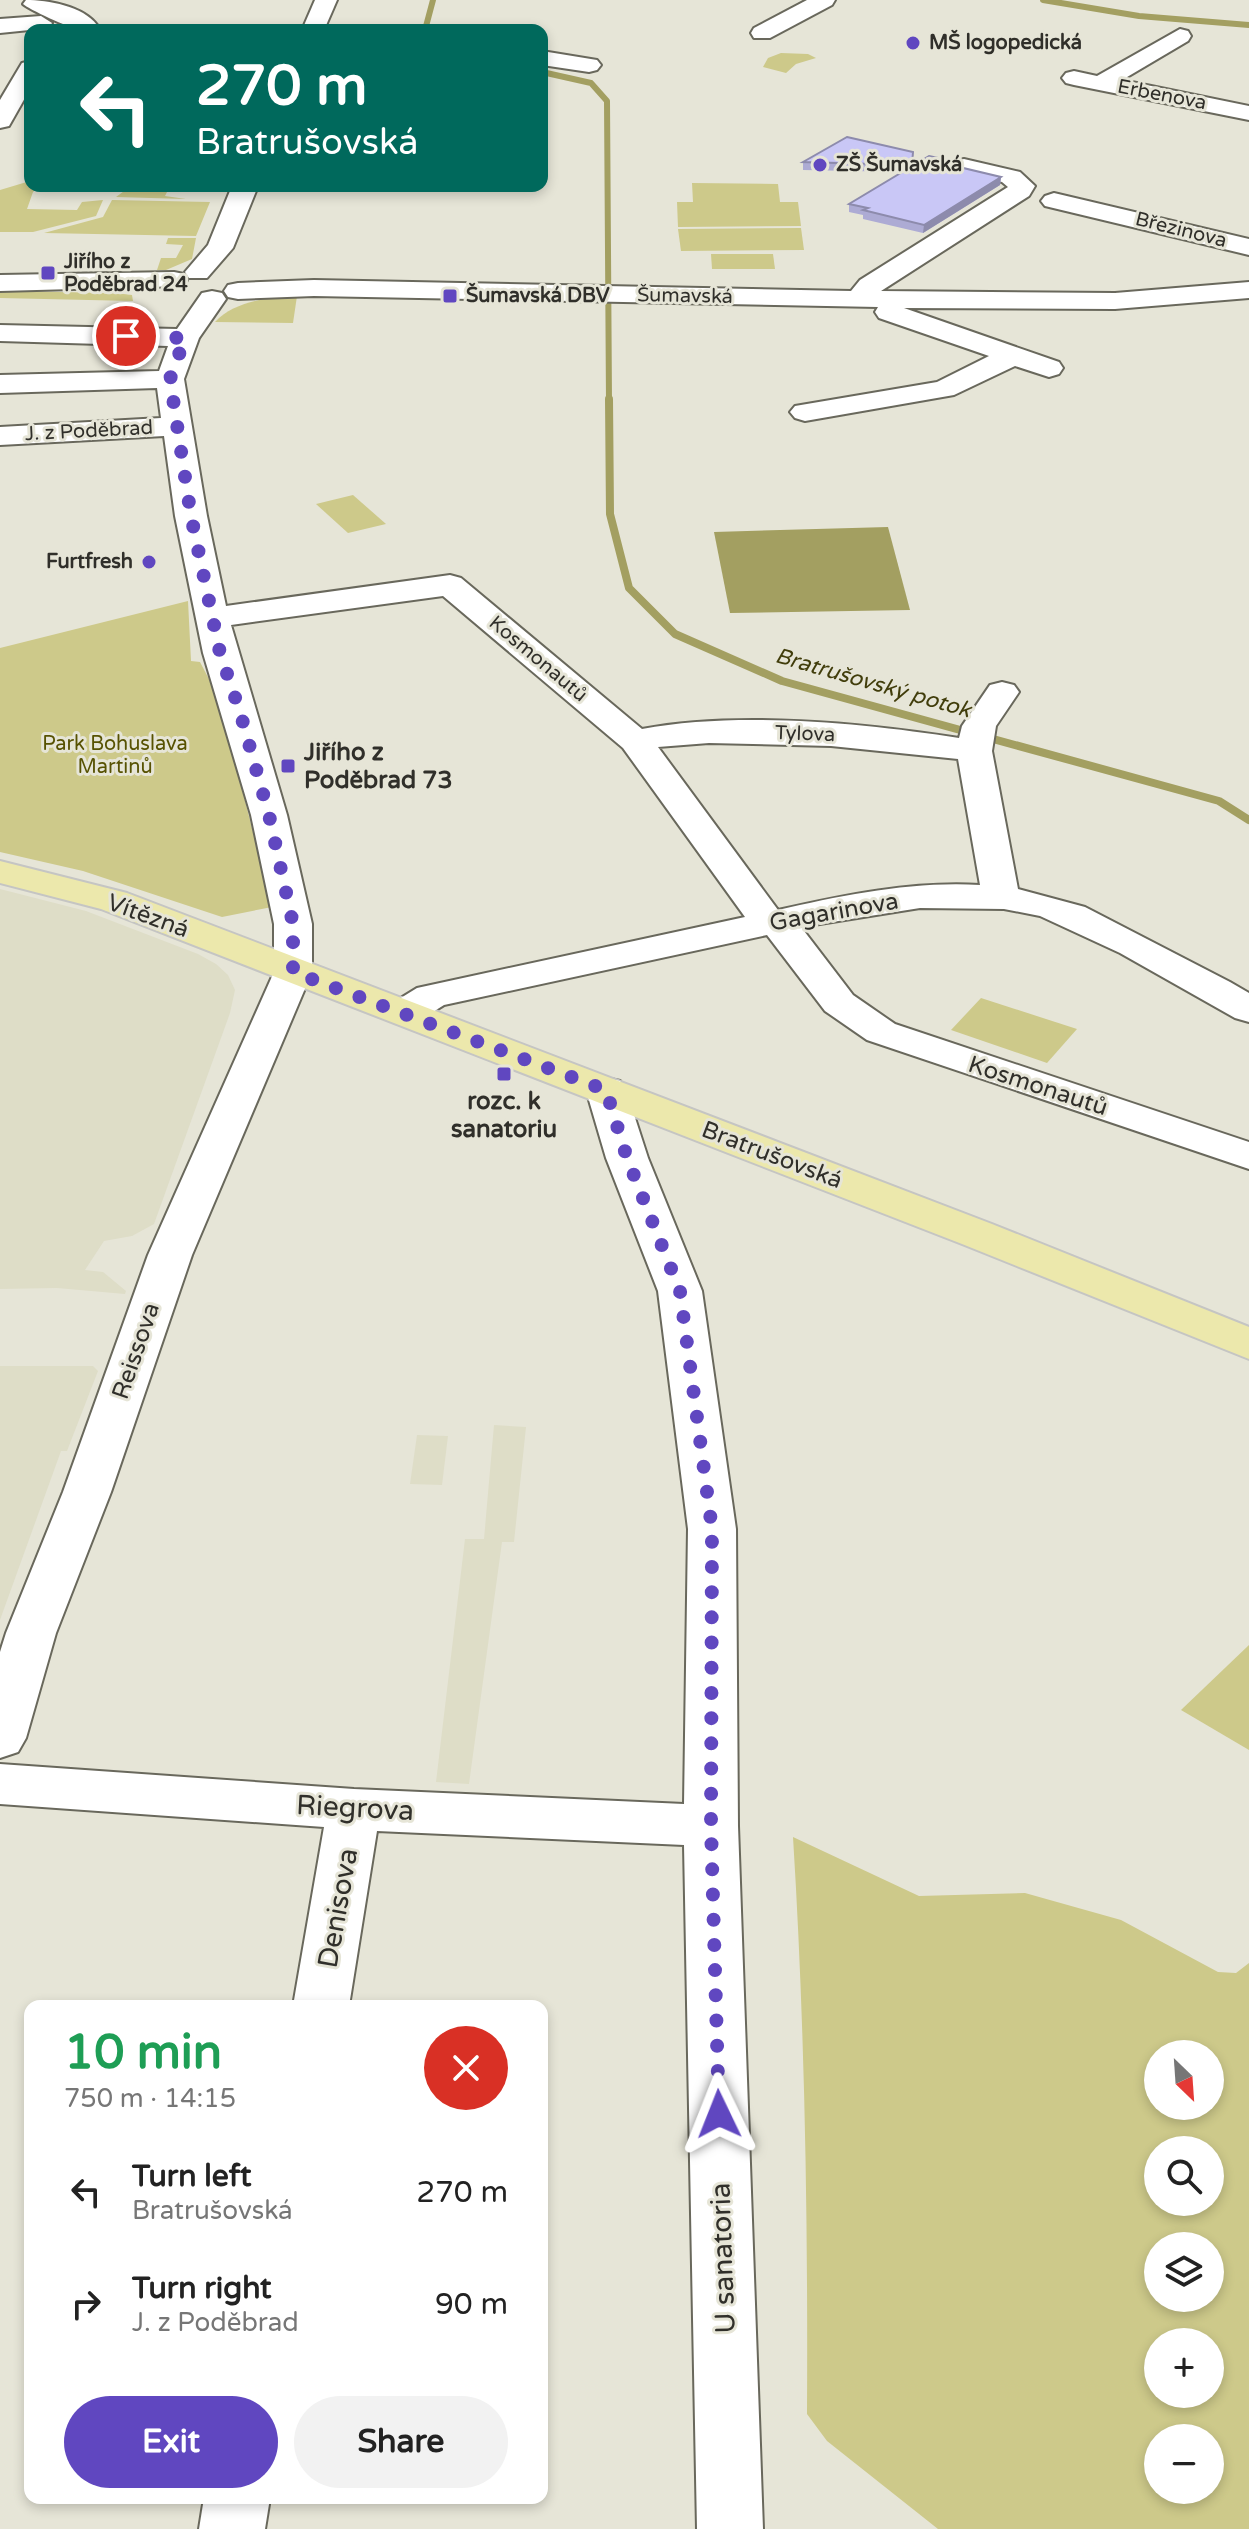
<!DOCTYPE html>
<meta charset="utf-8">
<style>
:root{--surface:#fff;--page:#f2f2f2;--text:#222;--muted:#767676;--accent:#6047c0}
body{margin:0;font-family:"Varela Round",sans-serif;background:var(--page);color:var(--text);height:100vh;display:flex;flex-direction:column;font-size:30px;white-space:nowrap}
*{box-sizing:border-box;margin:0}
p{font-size:26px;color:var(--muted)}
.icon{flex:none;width:44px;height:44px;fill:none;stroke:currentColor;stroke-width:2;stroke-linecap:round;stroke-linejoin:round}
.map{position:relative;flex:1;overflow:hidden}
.panel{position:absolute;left:24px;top:2000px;width:524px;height:504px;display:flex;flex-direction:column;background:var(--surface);border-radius:16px;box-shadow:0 4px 12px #0003}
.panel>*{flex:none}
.hud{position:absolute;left:24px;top:24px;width:524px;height:168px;border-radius:16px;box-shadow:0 4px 12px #0003;background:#00695c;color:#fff;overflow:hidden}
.needle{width:52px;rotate:155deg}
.fabs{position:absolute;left:1144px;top:2040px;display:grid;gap:16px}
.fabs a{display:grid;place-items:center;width:80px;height:80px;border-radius:50%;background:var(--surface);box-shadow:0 4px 12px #0003;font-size:40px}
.pin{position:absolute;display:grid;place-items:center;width:68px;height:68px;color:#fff;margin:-34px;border:4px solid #fff;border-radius:50%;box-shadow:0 2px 8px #0007}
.me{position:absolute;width:88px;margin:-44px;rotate:358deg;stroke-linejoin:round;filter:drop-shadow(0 0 6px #0008)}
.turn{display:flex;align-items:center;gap:28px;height:168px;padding:0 40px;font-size:36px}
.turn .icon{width:104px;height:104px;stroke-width:2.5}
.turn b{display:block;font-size:56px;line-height:68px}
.round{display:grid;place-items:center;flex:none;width:84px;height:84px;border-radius:42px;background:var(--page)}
.headline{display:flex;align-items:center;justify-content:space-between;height:136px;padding:0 40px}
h1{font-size:48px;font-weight:800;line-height:60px;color:#1e9e55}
.button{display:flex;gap:16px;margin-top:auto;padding:16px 40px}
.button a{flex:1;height:92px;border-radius:48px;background:var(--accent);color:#fff;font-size:32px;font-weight:800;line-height:92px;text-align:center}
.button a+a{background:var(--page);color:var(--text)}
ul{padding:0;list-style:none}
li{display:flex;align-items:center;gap:24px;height:112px;padding:0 40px}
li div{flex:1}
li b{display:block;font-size:30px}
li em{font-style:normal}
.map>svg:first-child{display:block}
.built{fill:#deddc7}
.green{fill:#cdc98a;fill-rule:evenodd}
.water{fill:#a39f61}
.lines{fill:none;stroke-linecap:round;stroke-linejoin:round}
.stream-far1{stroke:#a39f61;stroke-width:6}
.stream{stroke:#a39f61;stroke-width:8}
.minor-casing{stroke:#69685c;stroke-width:4}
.major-casing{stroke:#c5c5c3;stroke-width:4}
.minor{fill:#fff;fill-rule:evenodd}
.major{fill:#ece8ac;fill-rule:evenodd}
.wall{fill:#adabd4}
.shaded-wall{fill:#8d8bac}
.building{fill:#c9c7f6;stroke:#8d8bac;stroke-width:2}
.route{stroke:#6047c0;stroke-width:14;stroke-dasharray:0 25.2}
.poi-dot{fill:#6047c0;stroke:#e6e5d7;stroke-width:3}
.labels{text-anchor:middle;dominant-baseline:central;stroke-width:6;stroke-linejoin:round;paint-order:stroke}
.far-poi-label{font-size:20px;font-weight:bold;fill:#302f2a;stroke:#e6e5d7;text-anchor:start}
.far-street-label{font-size:20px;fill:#302f2a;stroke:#e6e5d7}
.far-park-label{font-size:20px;fill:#575202;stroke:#e6e5d7}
.far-water-label{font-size:22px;font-style:italic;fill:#413d0b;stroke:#e6e5d7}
.poi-label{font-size:24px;font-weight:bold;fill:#302f2a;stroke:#e6e5d7;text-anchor:start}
.street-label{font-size:24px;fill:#302f2a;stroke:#e6e5d7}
.near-street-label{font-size:28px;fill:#302f2a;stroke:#e6e5d7}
</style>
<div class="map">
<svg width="1249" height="2529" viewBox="0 0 1249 2529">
<rect width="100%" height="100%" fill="#e6e5d7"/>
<!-- built -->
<g class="built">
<path d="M0,889L86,911L198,954L216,964L228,975L235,990L230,1013L154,1224L132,1236L104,1241L85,1270L103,1272L126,1291L125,1294L57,1288L0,1289Z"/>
<path d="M0,1366H93L98,1371L67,1451H61L0,1620Z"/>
<path d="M494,1425L526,1427L514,1542H502L469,1784L436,1782L465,1539H484Z"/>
<path d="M417,1435L448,1436L442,1485L410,1484Z"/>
</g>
<!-- green -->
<g class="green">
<path d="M781,53L808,54L816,58L796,64L786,73L763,67L768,58Z"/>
<path d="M30,181V186H40L33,192L27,209L77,210L82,202L103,200L96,216L33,232H0V190Z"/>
<path d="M692,183L778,184L780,202H798L801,226L678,227L677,202H693Z"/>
<path d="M131,186H170L165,196L186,199L116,197Z"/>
<path d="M112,200L210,202L196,236L44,233L103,217Z"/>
<path d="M801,228L804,250L681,251L678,229Z"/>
<path d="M168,238H196L192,259L166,270H157L161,258H176L183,245L166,244Z"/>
<path d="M711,254H773L775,269H712Z"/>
<path d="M0,291L116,293L132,295L133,301L0,298Z"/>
<path d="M284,296H297L293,323L215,322C231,304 260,299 284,296Z"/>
<path d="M353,495L386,524L348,533L316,504Z"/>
<path d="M188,601L191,661L200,662L219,698L272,907L222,917L83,871L0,852V648Z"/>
<path d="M981,998L1077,1029L1047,1063L951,1030Z"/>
<path d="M1249,1645V1750L1181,1710Z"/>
<path d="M793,1837L919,1896L1025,1893L1121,1920L1218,1972L1236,1973L1249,1963V2529H938L827,2441L807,2414C808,2221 805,2030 793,1837ZM1158,2054H1210V2106H1158ZM1158,2150H1210V2202H1158ZM1158,2246H1210V2298H1158ZM1158,2342H1210V2394H1158ZM1158,2438H1210V2490H1158Z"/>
</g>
<!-- water -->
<path class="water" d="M888,527L910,610L730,613L714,532Z"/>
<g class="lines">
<!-- stream-far1 -->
<g class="stream-far1">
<path d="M1043,0L1139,16L1249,25"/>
<path d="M425,30L433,0"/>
<path d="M542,72L591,83L607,101L609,401"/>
</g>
<!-- stream -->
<path class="stream" d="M609,399L610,514L629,588L675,634L782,681L1219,801L1249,820"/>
<!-- minor casing -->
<g class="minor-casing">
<g id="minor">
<path d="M26,0C48,0 83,6 97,25L93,30C88,30 84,31 79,30C70,28 28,9 23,4Z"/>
<path d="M315,0H337L324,30H302Z"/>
<path d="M807,0H835L832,5L770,38H754L751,33L754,28Z"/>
<path d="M41,16L52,23L49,28L0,33V19Z"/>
<path d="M1180,29L1188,31L1191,36L1188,41L1122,80L1249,106V120L1074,85L1066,83L1062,78L1066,73L1074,71L1097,76Z"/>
<path d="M542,51L597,60L601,65L597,70L589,72L542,65Z"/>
<path d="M30,61V89L9,126L0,128V100L22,63Z"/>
<path d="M964,159L1020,172L1035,186L1029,196L881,291L1115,293L1249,282V298L1115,309L904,308L1059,362L1063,368L1059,374L1049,377L1015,366L954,395L805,421L795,418L790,412L795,406L937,382L989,356L879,318L875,312L878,307L314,296L238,299L228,297L224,291L228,285L238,283L314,280L851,291L860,280L1008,187L1002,182L955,171L952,166L955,161Z"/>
<path d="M232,186H258L233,248L207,278H189L185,272L208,245Z"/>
<path d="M1054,193L1249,239V255L1045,206L1041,201L1045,196Z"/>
<path d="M174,272L184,274L187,280L184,286L0,291V275Z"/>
<path d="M212,291L222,293L226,299L199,338L184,379L207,516L226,606L450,575L461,578L642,729C737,711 864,723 959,738L962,726L990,685L1002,682L1014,685L1019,692L996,726L992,751L1018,889L1085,907L1230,982L1249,993V1022L1235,1018L1120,953L1040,916L1004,909L920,908L801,927L853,995L895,1024L1249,1142V1169L867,1040L825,1011L767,935L444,1005C425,1017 413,1026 391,1020L385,1012L391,1004L417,988L745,917L623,748L443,596L231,625L287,815L312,924V972L192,1255L111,1492L56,1633L26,1738L18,1752L0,1758V1652L6,1633L63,1492L148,1255L274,972V924L251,815L203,653L175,516L164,436L0,445V427L161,418L157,388L0,393V375L159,371L168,346L0,341V325L177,329L202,293ZM709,743L831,746L958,759L980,885C912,881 844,895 778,910L658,747Z"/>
<path d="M606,1078L620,1081L626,1090L648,1158L702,1291L736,1529L738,1826L763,2529H697L684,1845L377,1831L349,2006H293L324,1827L0,1804V1764L354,1789L684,1804L688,1529L658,1291L606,1158L586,1090L592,1081Z"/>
<path d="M204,2498H270L265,2529H199Z"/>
</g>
</g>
<!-- major casing -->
<g class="major-casing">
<path id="major" d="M0,861L127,893L992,1224L1249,1327V1359L962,1244L101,909L0,883Z"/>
</g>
<!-- minor -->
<use href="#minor" class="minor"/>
<!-- major -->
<use href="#major" class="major"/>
</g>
<!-- wall -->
<path class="wall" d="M913,152L912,166H955L1001,177L1000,185L923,233L863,219V215L849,212V204L902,172L803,170V162Z"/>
<!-- shaded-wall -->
<path class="shaded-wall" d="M1001,177L1000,185L923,233L924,225Z"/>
<!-- building -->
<g class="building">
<path d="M847,137L913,152L912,165L803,162Z"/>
<path d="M929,156L951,161L955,166L1001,177L924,225L863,210L868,208L849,204Z"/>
</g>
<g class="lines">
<!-- route -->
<path class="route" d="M126,336L185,338L170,379L191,516L220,653L240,712L269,815L293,924V972L606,1090L627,1158L680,1291L712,1529L711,1826L719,2114"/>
</g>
<!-- markers -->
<g class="poi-dot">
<circle cx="913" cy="43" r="8"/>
<circle cx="820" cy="165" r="8"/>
<rect x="40" y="265" width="16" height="16" rx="4"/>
<rect x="442" y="288" width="16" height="16" rx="4"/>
<circle cx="149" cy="562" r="8"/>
<rect x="280" y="758" width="16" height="16" rx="4"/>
<rect x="496" y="1066" width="16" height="16" rx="4"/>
</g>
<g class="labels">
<!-- far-poi labels -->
<g class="far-poi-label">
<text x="929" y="43">MŠ logopedická</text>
<text x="836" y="165">ZŠ Šumavská</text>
<text x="64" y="262">Jiřího z<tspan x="64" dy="23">Poděbrad 24</tspan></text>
<text x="466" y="296">Šumavská DBV</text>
<text x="133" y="562" text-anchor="end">Furtfresh</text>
</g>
<!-- far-street labels -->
<g class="far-street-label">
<text transform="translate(1162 95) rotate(11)">Erbenova</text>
<text transform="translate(1181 230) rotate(14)">Březinova</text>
<text transform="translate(685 296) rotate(1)">Šumavská</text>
<text transform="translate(89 431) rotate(-3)">J. z Poděbrad</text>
<text transform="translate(538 659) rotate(40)">Kosmonautů</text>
<text transform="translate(805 734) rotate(2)">Tylova</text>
</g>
<!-- far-park labels -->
<g class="far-park-label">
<text x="115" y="744">Park Bohuslava<tspan x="115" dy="23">Martinů</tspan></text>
</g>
<!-- far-water labels -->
<g class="far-water-label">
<text transform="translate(873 683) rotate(16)">Bratrušovský potok</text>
</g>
<!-- poi labels -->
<g class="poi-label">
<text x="304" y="752">Jiřího z<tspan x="304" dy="28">Poděbrad 73</tspan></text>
<text x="504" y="1101" text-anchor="middle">rozc. k<tspan x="504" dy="28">sanatoriu</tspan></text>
</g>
<!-- street labels -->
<g class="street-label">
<text transform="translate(834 912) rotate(-10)">Gagarinova</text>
<text transform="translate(148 916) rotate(20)">Vítězná</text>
<text transform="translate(1038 1086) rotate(18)">Kosmonautů</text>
<text transform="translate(772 1155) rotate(21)">Bratrušovská</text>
<text transform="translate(136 1351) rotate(-71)">Reissova</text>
</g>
<!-- near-street labels -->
<g class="near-street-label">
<text transform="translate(355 1808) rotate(3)">Riegrova</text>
<text transform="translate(338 1908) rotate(-80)">Denisova</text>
<text transform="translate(723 2258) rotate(-92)">U sanatoria</text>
</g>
</g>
</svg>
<div class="fabs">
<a><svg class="needle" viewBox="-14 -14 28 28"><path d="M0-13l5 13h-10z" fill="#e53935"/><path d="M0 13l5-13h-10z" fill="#767676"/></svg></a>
<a><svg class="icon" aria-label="search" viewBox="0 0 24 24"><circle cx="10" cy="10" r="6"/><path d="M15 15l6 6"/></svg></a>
<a><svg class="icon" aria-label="layers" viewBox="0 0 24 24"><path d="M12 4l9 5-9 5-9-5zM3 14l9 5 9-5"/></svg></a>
<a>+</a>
<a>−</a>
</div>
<div class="pin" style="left:126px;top:336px;background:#d93025"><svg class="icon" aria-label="arrive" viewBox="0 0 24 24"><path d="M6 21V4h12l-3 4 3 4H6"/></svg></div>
<svg class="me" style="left:719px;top:2114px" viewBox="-20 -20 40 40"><path d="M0-17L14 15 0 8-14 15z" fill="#6047c0" stroke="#fff" stroke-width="4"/></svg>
<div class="hud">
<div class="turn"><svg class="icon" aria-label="left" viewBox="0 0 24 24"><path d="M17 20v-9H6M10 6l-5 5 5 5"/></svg><div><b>270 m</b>Bratrušovská</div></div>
</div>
<section class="panel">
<div class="headline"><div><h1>10 min</h1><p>750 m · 14:15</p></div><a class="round" style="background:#d93025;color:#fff"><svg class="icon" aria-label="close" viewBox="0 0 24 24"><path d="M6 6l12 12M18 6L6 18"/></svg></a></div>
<ul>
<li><svg class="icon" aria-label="left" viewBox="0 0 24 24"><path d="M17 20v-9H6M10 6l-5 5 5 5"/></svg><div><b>Turn left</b><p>Bratrušovská</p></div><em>270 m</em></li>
<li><svg class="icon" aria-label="right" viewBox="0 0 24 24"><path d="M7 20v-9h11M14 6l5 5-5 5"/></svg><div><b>Turn right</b><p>J. z Poděbrad</p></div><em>90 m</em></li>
</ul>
<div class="button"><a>Exit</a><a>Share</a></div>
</section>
</div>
